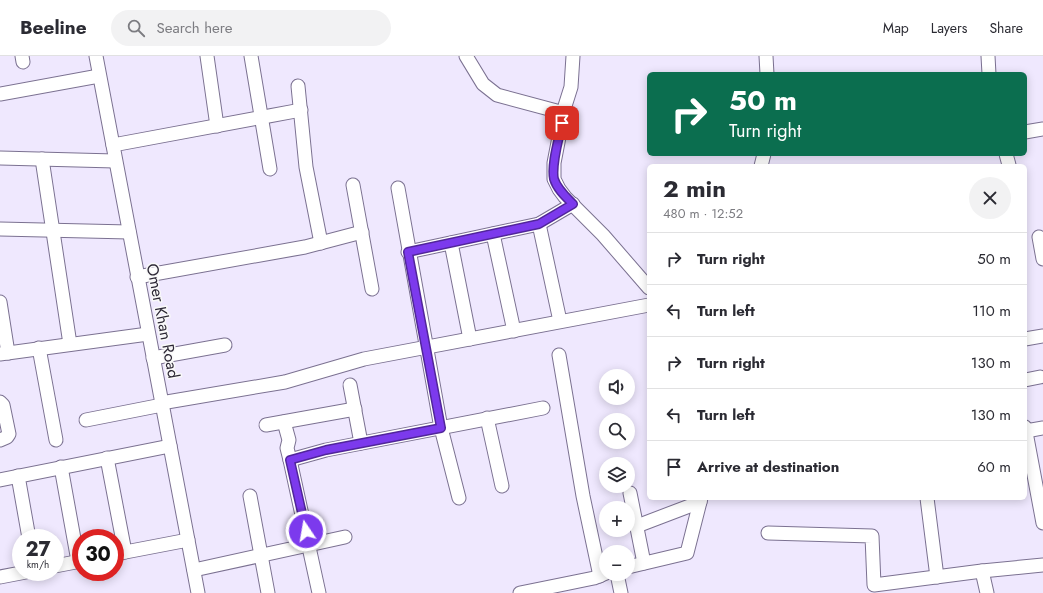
<!DOCTYPE html>
<meta charset="utf-8">
<style>
:root{--surface:#fff;--page:#f2f2f3;--text:#2b2b33;--muted:#7c7c81;--line:#e1e1e2}
body{margin:0;font-family:Jost,sans-serif;background:var(--page);color:var(--text);height:100vh;display:flex;flex-direction:column;font-size:15px;white-space:nowrap}
*{box-sizing:border-box;margin:0}
p{font-size:13px;color:var(--muted)}
.icon{flex:none;width:22px;height:22px;fill:none;stroke:currentColor;stroke-width:2;stroke-linecap:round;stroke-linejoin:round}
.map{position:relative;flex:1;overflow:hidden}
.side{position:absolute;left:647px;top:108px;width:380px;height:336px;display:flex;flex-direction:column;background:var(--surface);border-radius:6px;box-shadow:0 2px 10px #0003}
.side>*{flex:none}
.top-card{position:absolute;left:647px;top:16px;width:380px;height:84px;border-radius:6px;box-shadow:0 2px 10px #0003;background:#0b6e4f;color:#fff;overflow:hidden}
.controls{position:absolute;left:599px;top:313px;display:grid;gap:8px}
.controls a{display:grid;place-items:center;width:36px;height:36px;border-radius:50%;background:var(--surface);box-shadow:0 2px 10px #0003;font-size:20px}
.speed{position:absolute;left:12px;top:473px;display:flex;gap:8px;font-size:20px;font-weight:700;text-align:center}
.speed>*{display:grid;place-content:center;width:52px;height:52px;border-radius:50%;background:var(--surface);box-shadow:0 2px 10px #0003;line-height:1}
.speed small{font-size:10px;font-weight:400}
.speed .limit{border:6px solid #d22;background:#fff;color:#111}
.pin{position:absolute;display:grid;place-items:center;width:34px;height:34px;color:#fff;margin:-17px;border-radius:8px;box-shadow:0 2px 6px #0006}
.me{position:absolute;width:44px;margin:-22px;rotate:348deg;stroke-linejoin:round;filter:drop-shadow(0 0 3px #0008)}
.turn{display:flex;align-items:center;gap:14px;height:84px;padding:0 16px;font-size:18px}
.turn .icon{width:52px;height:52px;stroke-width:2.5}
.turn b{display:block;font-size:28px;line-height:34px}
.round{display:grid;place-items:center;flex:none;width:42px;height:42px;border-radius:21px;background:var(--page)}
.head{display:flex;align-items:center;justify-content:space-between;height:68px;padding:0 16px}
h1{font-size:24px;font-weight:700;line-height:30px}
ul{padding:0;list-style:none}
li{display:flex;align-items:center;gap:12px;height:52px;padding:0 16px;border-top:1px solid var(--line)}
li div{flex:1}
li b{display:block;font-size:15px}
li em{font-style:normal}
header{display:flex;align-items:center;gap:24px;box-sizing:border-box;height:56px;padding:0 20px;background:var(--surface);border-bottom:1px solid var(--line)}
header strong{font-size:19px}
nav{display:flex;gap:22px;margin-inline-start:auto;font-size:14px}
.search{width:280px;height:36px;background:var(--page);display:flex;align-items:center;gap:10px;box-sizing:border-box;padding:0 14px;border-radius:22px;color:var(--muted);font-size:15px}
.map>svg:first-child{display:block}
.lines{fill:none;stroke-linecap:round;stroke-linejoin:round}
.minor-casing{stroke:#7b7191;stroke-width:15}
.minor{stroke:#fff;stroke-width:13}
.route-casing{stroke:#51269a;stroke-width:10}
.route{stroke:#7c3aed;stroke-width:7}
.labels{text-anchor:middle;dominant-baseline:central;stroke-width:3;stroke-linejoin:round;paint-order:stroke}
.street-label{font-size:16px;fill:#2d2836;stroke:#f9f9f9}
</style>
<header>
<strong>Beeline</strong>
<div class="search"><svg class="icon" aria-label="search" viewBox="0 0 24 24"><circle cx="10" cy="10" r="6"/><path d="M15 15l6 6"/></svg>Search here</div>
<nav><a>Map</a><a>Layers</a><a>Share</a></nav>
</header>
<div class="map">
<svg width="1043" height="537" viewBox="0 0 1043 537">
<rect width="100%" height="100%" fill="#efe8fe"/>
<g class="lines">
<!-- minor casing -->
<g class="minor-casing">
<g id="minor">
<path d="M22,0L23,6"/>
<path d="M96,0L198,537"/>
<path d="M207,0L217,70"/>
<path d="M251,0L270,113"/>
<path d="M466,0L483,28L497,39L564,57"/>
<path d="M573,0L571,31L565,50L554,107V123L559,133L565,141L603,179L649,232"/>
<path d="M766,0L767,18"/>
<path d="M988,0L989,18"/>
<path d="M298,30L306,111L321,187"/>
<path d="M0,38L99,20"/>
<path d="M1025,76L1043,73"/>
<path d="M113,89L301,54"/>
<path d="M1006,98L1009,109"/>
<path d="M0,102L115,105"/>
<path d="M42,103L70,288"/>
<path d="M761,110L764,98"/>
<path d="M353,129L372,233"/>
<path d="M398,132L441,372L459,442"/>
<path d="M539,168L560,265"/>
<path d="M0,173L129,176"/>
<path d="M493,178L514,275"/>
<path d="M1039,181L1043,203"/>
<path d="M451,187L470,283"/>
<path d="M408,196L539,168L573,148"/>
<path d="M137,221L305,191L362,176"/>
<path d="M0,246L8,297"/>
<path d="M1025,283L1043,280"/>
<path d="M39,292L56,384"/>
<path d="M0,298L148,278"/>
<path d="M559,299L583,440L600,520"/>
<path d="M153,302L225,289"/>
<path d="M1025,324L1040,321"/>
<path d="M350,329L361,387"/>
<path d="M0,346L3,349L9,378L7,381L0,384"/>
<path d="M161,347L285,326L364,303L649,249"/>
<path d="M487,362L502,430"/>
<path d="M86,364L162,349"/>
<path d="M284,366L289,384L287,392L290,404"/>
<path d="M266,369L355,353"/>
<path d="M1025,371L1043,467"/>
<path d="M1026,375L1043,372"/>
<path d="M107,402L125,496"/>
<path d="M61,411L78,505"/>
<path d="M18,420L29,482"/>
<path d="M0,424L170,390"/>
<path d="M630,437L644,507"/>
<path d="M250,440L268,537"/>
<path d="M927,442L937,521"/>
<path d="M637,470L700,446"/>
<path d="M768,477L872,480L874,529L982,515L1043,509"/>
<path d="M115,498L188,484"/>
<path d="M55,510L81,505"/>
<path d="M628,511L687,497L701,442"/>
<path d="M194,514L345,481"/>
<path d="M982,515L987,537"/>
<path d="M617,518L621,537"/>
<path d="M0,521L26,516"/>
<path d="M319,537L290,404L326,394L543,352"/>
<path d="M520,537L594,522L606,517"/>
</g>
</g>
<!-- minor -->
<use href="#minor" class="minor"/>
</g>
<g class="lines">
<!-- route casing -->
<g class="route-casing">
<path id="route" d="M306,475L290,404L326,394L441,372L408,196L539,168L573,148C566,141 557,133 554,123C551,108 559,83 562,67"/>
</g>
<!-- route -->
<use href="#route" class="route"/>
</g>
<g class="labels">
<!-- street labels -->
<g class="street-label">
<text transform="translate(163 265) rotate(79)">Omer Khan Road</text>
</g>
</g>
</svg>
<div class="controls">
<a><svg class="icon" aria-label="sound" viewBox="0 0 24 24"><path d="M4 9h4l5-4v14l-5-4H4zM17 9q2 3 0 6"/></svg></a>
<a><svg class="icon" aria-label="search" viewBox="0 0 24 24"><circle cx="10" cy="10" r="6"/><path d="M15 15l6 6"/></svg></a>
<a><svg class="icon" aria-label="layers" viewBox="0 0 24 24"><path d="M12 4l9 5-9 5-9-5zM3 14l9 5 9-5"/></svg></a>
<a>+</a>
<a>−</a>
</div>
<div class="speed"><div>27<small>km/h</small></div><div class="limit">30</div></div>
<div class="pin" style="left:562px;top:67px;background:#d93025"><svg class="icon" aria-label="arrive" viewBox="0 0 24 24"><path d="M6 21V4h12l-3 4 3 4H6"/></svg></div>
<svg class="me" style="left:306px;top:475px" viewBox="-20 -20 40 40"><circle r="17" fill="#7c3aed" stroke="#fff" stroke-width="3"/><path d="M0-11L8 9 0 5-8 9z" fill="#fff"/></svg>
<div class="top-card">
<div class="turn"><svg class="icon" aria-label="right" viewBox="0 0 24 24"><path d="M7 20v-9h11M14 6l5 5-5 5"/></svg><div><b>50 m</b>Turn right</div></div>
</div>
<section class="side">
<div class="head"><div><h1>2 min</h1><p>480 m · 12:52</p></div><a class="round"><svg class="icon" aria-label="close" viewBox="0 0 24 24"><path d="M6 6l12 12M18 6L6 18"/></svg></a></div>
<ul>
<li><svg class="icon" aria-label="right" viewBox="0 0 24 24"><path d="M7 20v-9h11M14 6l5 5-5 5"/></svg><div><b>Turn right</b></div><em>50 m</em></li>
<li><svg class="icon" aria-label="left" viewBox="0 0 24 24"><path d="M17 20v-9H6M10 6l-5 5 5 5"/></svg><div><b>Turn left</b></div><em>110 m</em></li>
<li><svg class="icon" aria-label="right" viewBox="0 0 24 24"><path d="M7 20v-9h11M14 6l5 5-5 5"/></svg><div><b>Turn right</b></div><em>130 m</em></li>
<li><svg class="icon" aria-label="left" viewBox="0 0 24 24"><path d="M17 20v-9H6M10 6l-5 5 5 5"/></svg><div><b>Turn left</b></div><em>130 m</em></li>
<li><svg class="icon" aria-label="arrive" viewBox="0 0 24 24"><path d="M6 21V4h12l-3 4 3 4H6"/></svg><div><b>Arrive at destination</b></div><em>60 m</em></li>
</ul>
</section>
</div>
